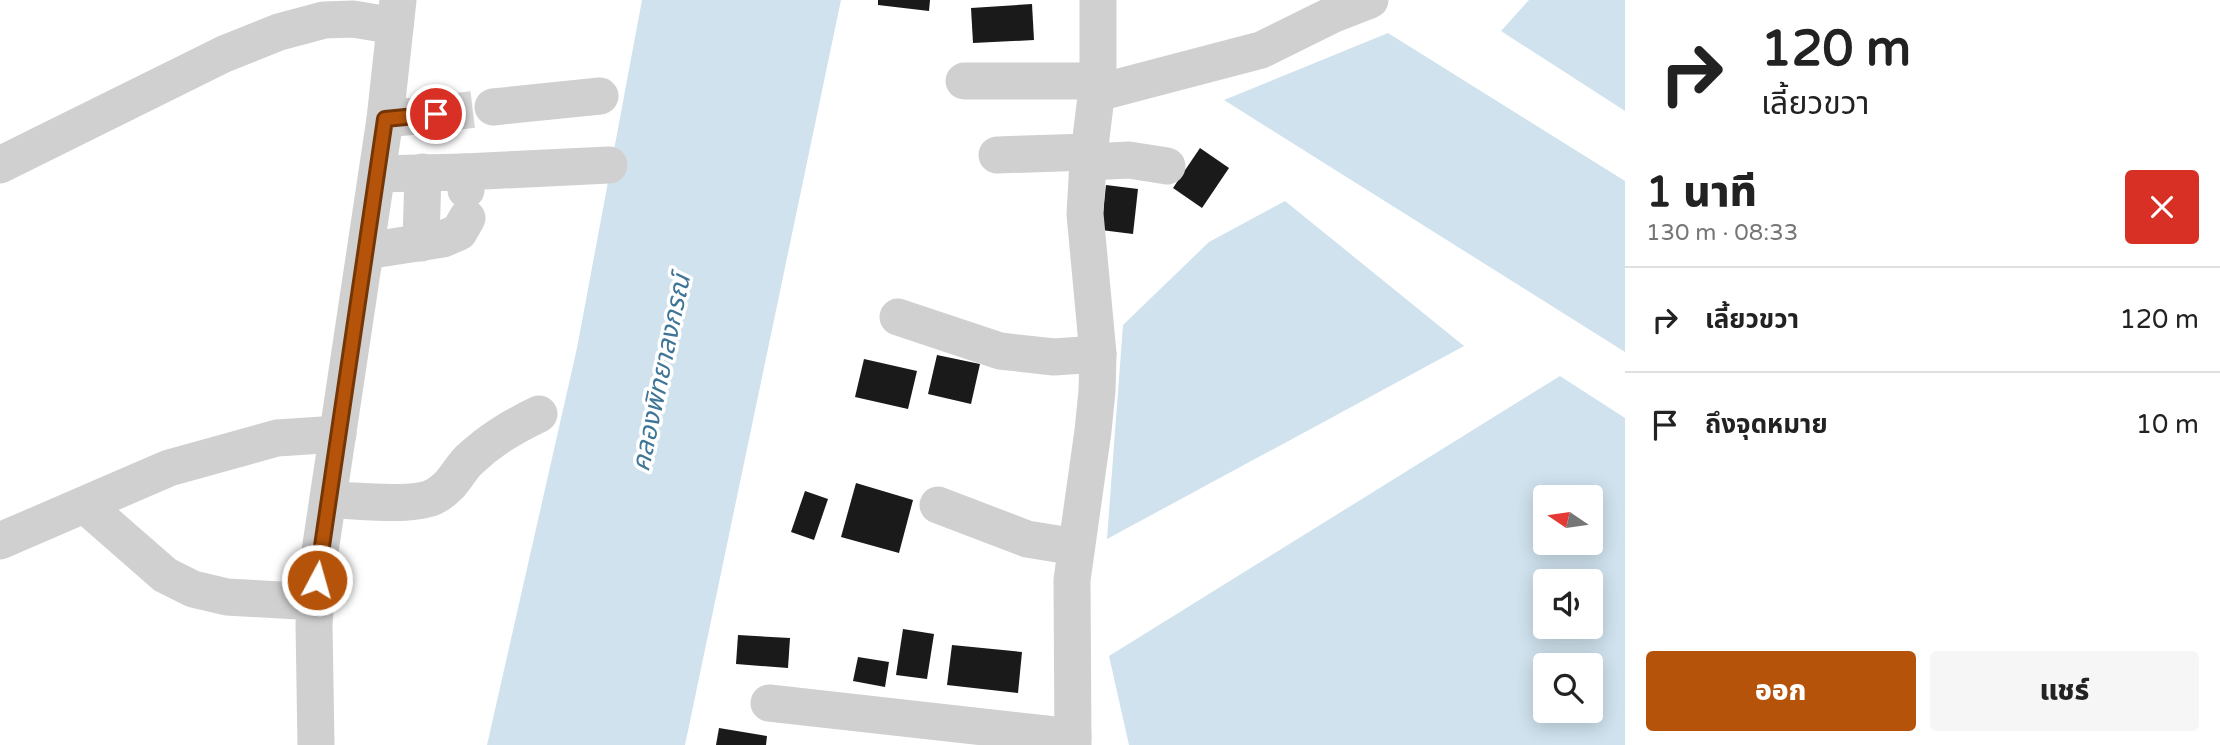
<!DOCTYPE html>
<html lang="th">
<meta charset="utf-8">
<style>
:root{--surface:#fff;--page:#f6f6f6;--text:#222;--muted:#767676;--line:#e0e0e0;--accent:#b45309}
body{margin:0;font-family:"Varela Round","Noto Sans Thai",sans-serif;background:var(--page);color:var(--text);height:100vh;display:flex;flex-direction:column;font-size:26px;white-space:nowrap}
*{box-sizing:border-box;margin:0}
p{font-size:23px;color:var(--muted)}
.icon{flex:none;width:38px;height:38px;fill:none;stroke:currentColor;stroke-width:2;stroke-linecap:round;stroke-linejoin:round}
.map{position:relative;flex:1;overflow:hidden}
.details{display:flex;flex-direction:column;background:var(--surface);width:595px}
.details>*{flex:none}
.hud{background:#fff;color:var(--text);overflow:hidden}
.needle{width:46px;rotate:283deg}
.tools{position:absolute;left:1533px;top:485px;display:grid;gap:14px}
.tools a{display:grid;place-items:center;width:70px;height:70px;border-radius:7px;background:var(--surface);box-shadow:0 4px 18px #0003;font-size:35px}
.pin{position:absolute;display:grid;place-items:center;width:60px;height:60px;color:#fff;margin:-30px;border:4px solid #fff;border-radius:50%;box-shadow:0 2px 7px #0007}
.me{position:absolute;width:77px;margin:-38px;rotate:6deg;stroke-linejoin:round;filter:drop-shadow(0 0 5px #0008)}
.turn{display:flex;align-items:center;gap:24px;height:147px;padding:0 21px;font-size:32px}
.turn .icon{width:91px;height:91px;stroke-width:2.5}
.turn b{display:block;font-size:49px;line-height:60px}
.round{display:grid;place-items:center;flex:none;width:74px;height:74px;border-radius:7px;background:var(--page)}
.summary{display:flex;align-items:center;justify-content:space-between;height:119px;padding:0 21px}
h1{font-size:42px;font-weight:800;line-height:52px}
.button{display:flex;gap:14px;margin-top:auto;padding:14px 21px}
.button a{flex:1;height:80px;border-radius:7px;background:var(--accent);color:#fff;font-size:28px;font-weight:800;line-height:80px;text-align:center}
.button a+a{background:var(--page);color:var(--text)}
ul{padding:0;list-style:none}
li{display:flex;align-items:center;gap:21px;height:105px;padding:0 21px;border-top:2px solid var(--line)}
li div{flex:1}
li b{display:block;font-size:26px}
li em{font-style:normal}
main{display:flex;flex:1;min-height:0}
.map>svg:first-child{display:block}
.water{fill:#cfe2ee;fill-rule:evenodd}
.building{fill:#1a1a1a}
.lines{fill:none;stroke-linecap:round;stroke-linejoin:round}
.minor-tunnel{stroke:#d6d6d6;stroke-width:37;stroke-dasharray:37 18;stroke-linecap:butt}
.minor{stroke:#d0d0d0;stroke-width:37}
.route-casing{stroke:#753606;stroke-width:18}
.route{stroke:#b45309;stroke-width:12}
.labels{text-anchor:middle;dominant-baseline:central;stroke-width:7;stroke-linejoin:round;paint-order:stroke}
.water-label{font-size:26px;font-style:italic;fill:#3f7597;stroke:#fff}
</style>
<main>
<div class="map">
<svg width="1625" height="745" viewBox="0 0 1625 745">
<rect width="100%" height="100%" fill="#fff"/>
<!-- water -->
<g class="water">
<path d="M642,0H841L685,745H487L577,348Z"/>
<path d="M1529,0H1625V111L1501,31Z"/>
<path d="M1388,33L1625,181V352L1224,100Z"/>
<path d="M1285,201L1464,346L1107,539L1123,325L1209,242Z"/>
<path d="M1560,376L1625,418V745H1129L1109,656ZM1545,497H1591V542H1545ZM1545,581H1591V626H1545ZM1545,665H1591V710H1545Z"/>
</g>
<!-- building -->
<g class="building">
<path d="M878,0H930L929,11L878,5Z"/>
<path d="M1032,4L1034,40L973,43L971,8Z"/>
<path d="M1200,148L1229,168L1202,208L1173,188Z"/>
<path d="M1106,185L1138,189L1133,234L1101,230Z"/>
<path d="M937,355L980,364L971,404L928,394Z"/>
<path d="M864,359L917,371L908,409L855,397Z"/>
<path d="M856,483L913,500L899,553L841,537Z"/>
<path d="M805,491L828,499L814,540L791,532Z"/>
<path d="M903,629L934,634L927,679L896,675Z"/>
<path d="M738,635L790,638L788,668L736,664Z"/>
<path d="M952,645L1022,652L1018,693L947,685Z"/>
<path d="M858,657L889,662L885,687L853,681Z"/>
<path d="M719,728L767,736L766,745H716Z"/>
</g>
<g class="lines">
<!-- minor-tunnel -->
<path class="minor-tunnel" d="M436,114L493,107"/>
<!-- minor -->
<g class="minor">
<path d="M964,81H1098"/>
<path d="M1097,93L1261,50L1334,14L1370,0"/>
<path d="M493,107L600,96"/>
<path d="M385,119L436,114"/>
<path d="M997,155L1089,152"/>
<path d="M1088,162L1129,160L1167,166"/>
<path d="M0,165L224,54L279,32L324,20L353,19L395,26"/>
<path d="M464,172L609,165"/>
<path d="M377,174L464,172L466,190"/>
<path d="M421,243L423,172"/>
<path d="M366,251L443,239L459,232L467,218"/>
<path d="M898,317L1000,351L1054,357L1098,354"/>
<path d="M329,500C355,500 414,508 435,496C452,487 456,474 468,461C490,440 512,427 539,414"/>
<path d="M85,505L165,575L193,589L227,597L316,602"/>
<path d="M938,505L1027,539L1076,547"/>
<path d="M0,541L169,468L277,438L338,434"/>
<path d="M769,703L1073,737"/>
<path d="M316,745L314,624L319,558L385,119L398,0"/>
<path d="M1073,745L1072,580L1093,431L1097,391L1098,354L1085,214L1088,162L1098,81V0"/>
</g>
</g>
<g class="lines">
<!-- route casing -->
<g class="route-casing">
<path id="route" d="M317,580L385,119L436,114"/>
</g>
<!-- route -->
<use href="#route" class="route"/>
</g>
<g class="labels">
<!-- water labels -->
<g class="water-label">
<text transform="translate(661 373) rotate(-78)">คลองพิทยาลงกรณ์</text>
</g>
</g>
</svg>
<div class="tools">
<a><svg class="needle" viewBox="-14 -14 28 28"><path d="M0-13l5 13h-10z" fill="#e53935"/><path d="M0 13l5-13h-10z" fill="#767676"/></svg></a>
<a><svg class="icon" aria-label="sound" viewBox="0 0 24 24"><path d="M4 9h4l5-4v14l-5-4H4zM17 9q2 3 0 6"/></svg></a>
<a><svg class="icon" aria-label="search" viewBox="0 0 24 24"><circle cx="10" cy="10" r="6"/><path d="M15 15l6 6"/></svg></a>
</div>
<div class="pin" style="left:436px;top:114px;background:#d93025"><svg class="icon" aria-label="arrive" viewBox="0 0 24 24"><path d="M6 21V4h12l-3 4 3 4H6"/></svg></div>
<svg class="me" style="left:317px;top:580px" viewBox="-20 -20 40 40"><circle r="17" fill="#b45309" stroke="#fff" stroke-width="3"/><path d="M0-11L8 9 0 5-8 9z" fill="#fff"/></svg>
</div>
<section class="details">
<div class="hud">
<div class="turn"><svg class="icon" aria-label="right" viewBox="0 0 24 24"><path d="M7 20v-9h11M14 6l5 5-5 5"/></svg><div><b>120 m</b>เลี้ยวขวา</div></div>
</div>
<div class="summary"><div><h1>1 นาที</h1><p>130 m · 08:33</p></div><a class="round" style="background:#d93025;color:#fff"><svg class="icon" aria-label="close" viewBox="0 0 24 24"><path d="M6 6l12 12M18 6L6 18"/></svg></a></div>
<ul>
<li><svg class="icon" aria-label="right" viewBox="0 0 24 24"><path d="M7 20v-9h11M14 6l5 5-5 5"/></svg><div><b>เลี้ยวขวา</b></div><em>120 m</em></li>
<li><svg class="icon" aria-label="arrive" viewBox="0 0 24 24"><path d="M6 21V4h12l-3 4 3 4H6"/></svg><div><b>ถึงจุดหมาย</b></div><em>10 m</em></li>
</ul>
<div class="button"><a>ออก</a><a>แชร์</a></div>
</section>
</main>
